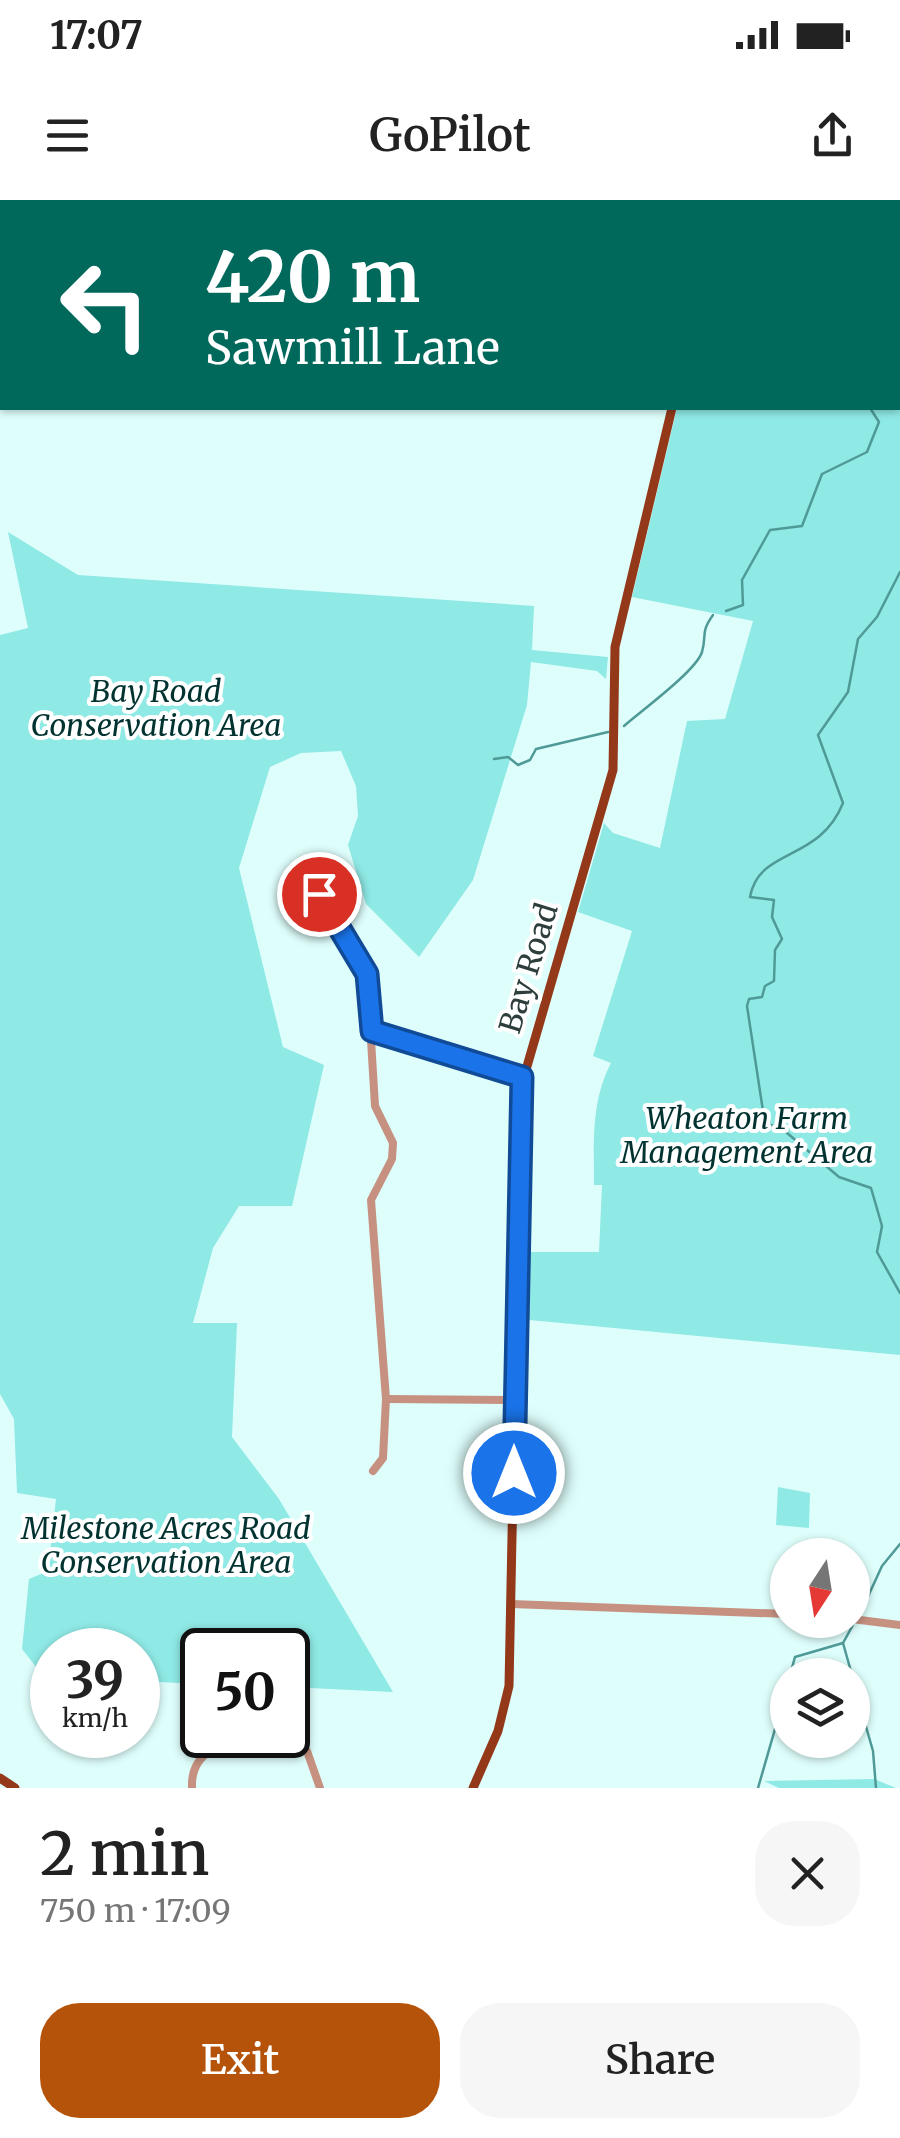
<!DOCTYPE html>
<meta charset="utf-8">
<style>
:root{--surface:#fff;--page:#f6f6f6;--text:#222;--muted:#767676;--accent:#b45309}
body{margin:0;font-family:Merriweather,serif;background:var(--page);color:var(--text);height:100vh;display:flex;flex-direction:column;font-size:38px;white-space:nowrap}
*{box-sizing:border-box;margin:0}
p{font-size:32px;color:var(--muted)}
.icon{flex:none;width:55px;height:55px;fill:none;stroke:currentColor;stroke-width:2;stroke-linecap:round;stroke-linejoin:round}
.map{position:relative;height:1588px;overflow:hidden}
.details{display:flex;flex-direction:column;background:var(--surface);flex:1}
.details>*{flex:none}
.hud{position:absolute;left:0px;top:0px;width:900px;height:210px;box-shadow:0 2px 8px #0004;background:#00695c;color:#fff;overflow:hidden}
.needle{width:65px;rotate:192deg}
.buttons{position:absolute;left:770px;top:1338px;display:grid;gap:20px}
.buttons a{display:grid;place-items:center;width:100px;height:100px;border-radius:50%;background:var(--surface);box-shadow:0 2px 8px #0004;font-size:50px}
.speed{position:absolute;left:30px;top:1428px;display:flex;gap:20px;font-size:50px;font-weight:700;text-align:center}
.speed>*{display:grid;place-content:center;width:130px;height:130px;border-radius:50%;background:var(--surface);box-shadow:0 2px 8px #0004;line-height:1}
.speed small{font-size:25px;font-weight:400}
.speed .limit{border:5px solid #111;border-radius:15px;background:#fff;color:#111}
.pin{position:absolute;display:grid;place-items:center;width:85px;height:85px;color:#fff;margin:-42px;border:5px solid #fff;border-radius:50%;box-shadow:0 2px 10px #0007}
.me{position:absolute;width:110px;margin:-55px;rotate:0deg;stroke-linejoin:round;filter:drop-shadow(0 0 8px #0008)}
.turn{display:flex;align-items:center;gap:35px;height:210px;padding:0 40px;font-size:45px}
.turn .icon{width:130px;height:130px;stroke-width:2.5}
.turn b{display:block;font-size:70px;line-height:85px}
.round{display:grid;place-items:center;flex:none;width:105px;height:105px;border-radius:40px;background:var(--page)}
.overview{display:flex;align-items:center;justify-content:space-between;height:170px;padding:0 40px}
h1{font-size:60px;font-weight:600;line-height:75px}
.action{display:flex;gap:20px;margin-top:auto;padding:20px 40px}
.action a{flex:1;height:115px;border-radius:40px;background:var(--accent);color:#fff;font-size:40px;font-weight:600;line-height:115px;text-align:center}
.action a+a{background:var(--page);color:var(--text)}
.status{display:flex;justify-content:space-between;align-items:center;height:70px;padding:0 50px;background:var(--surface);direction:ltr}
.status svg{height:28px;fill:currentColor}
header{display:flex;justify-content:space-between;align-items:center;height:130px;padding:0 40px;background:var(--surface);font-size:45px;font-weight:600}
.map>svg:first-child{display:block}
.green{fill:#8fe9e5}
.lines{fill:none;stroke-linecap:round;stroke-linejoin:round}
.stream{stroke:#4f9a97;stroke-width:2.5}
.minor{stroke:#c69180;stroke-width:8}
.major{stroke:#933819;stroke-width:9}
.route-casing{stroke:#114b97;stroke-width:25}
.route{stroke:#1a73e8;stroke-width:18}
.labels{text-anchor:middle;dominant-baseline:central;stroke-width:8;stroke-linejoin:round;paint-order:stroke}
.park-label{font-size:30px;font-style:italic;fill:#003230;stroke:#fff}
.street-label{font-size:30px;fill:#2e3e3d;stroke:#fff}
</style>
<div class="status"><b>17:07</b><svg viewBox="0 0 49 12"><path d="M0 12V9h3v3zM5 12V6h3v6zM10 12V3h3v9zM15 12V0h3v12zM26 1h20v11H26zM47 4h2v5h-2z"/></svg></div>
<header><svg class="icon" aria-label="menu" viewBox="0 0 24 24"><path d="M4 6h16M4 12h16M4 18h16"/></svg>GoPilot<svg class="icon" aria-label="share" viewBox="0 0 24 24"><path d="M12 15V3M7 8l5-5 5 5M5 13v7h14v-7"/></svg></header>
<div class="map">
<svg width="900" height="1588" viewBox="0 0 900 1588">
<rect width="100%" height="100%" fill="#defefc"/>
<!-- green -->
<g class="green">
<path d="M737,0H900V1155L519,1119L523,1052H599L602,985H594C594,942 591,901 611,863L593,856L632,731L578,712L604,623L613,633L660,648L687,521L725,519L753,421L632,397L677,208H898V2Z"/>
<path d="M8,332L78,375L534,406L532,450L608,457L606,479L597,471L531,462L527,505L473,680L419,757L366,704L348,645L358,616L356,586L341,551L301,553L270,567L239,668L283,847L324,865L292,1006H239L213,1048L193,1123H237L232,1237L279,1299L393,1492L288,1487V1450H202V1484L138,1481V1450H52V1478L44,1477L22,1449L29,1379L48,1371L56,1299L17,1293L14,1219L0,1194V435L28,428Z"/>
<path d="M778,1287L810,1293L809,1328L776,1325Z"/>
<path d="M874,1579L896,1588H779L764,1581Z"/>
</g>
<g class="lines">
<!-- stream -->
<g class="stream">
<path d="M898,149H900"/>
<path d="M898,176L900,174"/>
<path d="M898,189L900,191"/>
<path d="M900,372L877,417L858,439L848,492L818,535L843,603C819,663 759,647 750,697L774,700L772,717L782,739L775,750L774,781L765,786L762,797L749,799L747,806L765,924L780,927L839,977L871,988L882,1026L877,1052L900,1093"/>
<path d="M726,411L743,405L742,380L770,330L802,326L822,274L867,252L879,222L870,208"/>
<path d="M624,526C641,511 696,471 702,452C707,435 700,433 713,415"/>
<path d="M494,559L508,557L518,565L530,560L536,549L608,532"/>
<path d="M859,1416L882,1366L900,1344"/>
<path d="M790,1475L795,1457L843,1443"/>
<path d="M852,1475L843,1443L853,1425"/>
<path d="M852,1478L873,1551L876,1588"/>
<path d="M758,1588L788,1484"/>
</g>
<!-- minor -->
<g class="minor">
<path d="M0,116H2"/>
<circle cx="313" cy="682" r="11"/>
<path d="M319,694L367,774L375,906L393,943L392,959L371,1000L386,1199L383,1258L373,1271"/>
<path d="M372,831L522,877"/>
<path d="M386,1199L514,1200"/>
<path d="M511,1404L788,1414"/>
<path d="M852,1419L900,1425"/>
<path d="M285,1535L307,1551L320,1588"/>
<path d="M192,1588C190,1543 236,1542 270,1535"/>
</g>
<!-- major -->
<g class="major">
<path d="M730,2L731,0"/>
<path d="M0,1578L15,1588"/>
<path d="M473,1588L498,1531L509,1486L521,887L613,570L615,447L672,208"/>
</g>
</g>
<g class="lines">
<!-- route casing -->
<g class="route-casing">
<path id="route" d="M319,694L367,774L372,831L522,877L514,1273"/>
</g>
<!-- route -->
<use href="#route" class="route"/>
</g>
<g class="labels">
<!-- park labels -->
<g class="park-label">
<text x="156" y="491">Bay Road<tspan x="156" dy="34">Conservation Area</tspan></text>
<text x="747" y="918">Wheaton Farm<tspan x="747" dy="34">Management Area</tspan></text>
<text x="166" y="1328">Milestone Acres Road<tspan x="166" dy="34">Conservation Area</tspan></text>
</g>
<!-- street labels -->
<g class="street-label">
<text transform="translate(528 768) rotate(-73)">Bay Road</text>
</g>
</g>
</svg>
<div class="buttons">
<a><svg class="needle" viewBox="-14 -14 28 28"><path d="M0-13l5 13h-10z" fill="#e53935"/><path d="M0 13l5-13h-10z" fill="#767676"/></svg></a>
<a><svg class="icon" aria-label="layers" viewBox="0 0 24 24"><path d="M12 4l9 5-9 5-9-5zM3 14l9 5 9-5"/></svg></a>
</div>
<div class="speed"><div>39<small>km/h</small></div><div class="limit">50</div></div>
<div class="pin" style="left:319px;top:694px;background:#d93025"><svg class="icon" aria-label="arrive" viewBox="0 0 24 24"><path d="M6 21V4h12l-3 4 3 4H6"/></svg></div>
<svg class="me" style="left:514px;top:1273px" viewBox="-20 -20 40 40"><circle r="17" fill="#1a73e8" stroke="#fff" stroke-width="3"/><path d="M0-11L8 9 0 5-8 9z" fill="#fff"/></svg>
<div class="hud">
<div class="turn"><svg class="icon" aria-label="left" viewBox="0 0 24 24"><path d="M17 20v-9H6M10 6l-5 5 5 5"/></svg><div><b>420 m</b>Sawmill Lane</div></div>
</div>
</div>
<section class="details">
<div class="overview"><div><h1>2 min</h1><p>750 m · 17:09</p></div><a class="round"><svg class="icon" aria-label="close" viewBox="0 0 24 24"><path d="M6 6l12 12M18 6L6 18"/></svg></a></div>
<div class="action"><a>Exit</a><a>Share</a></div>
</section>
